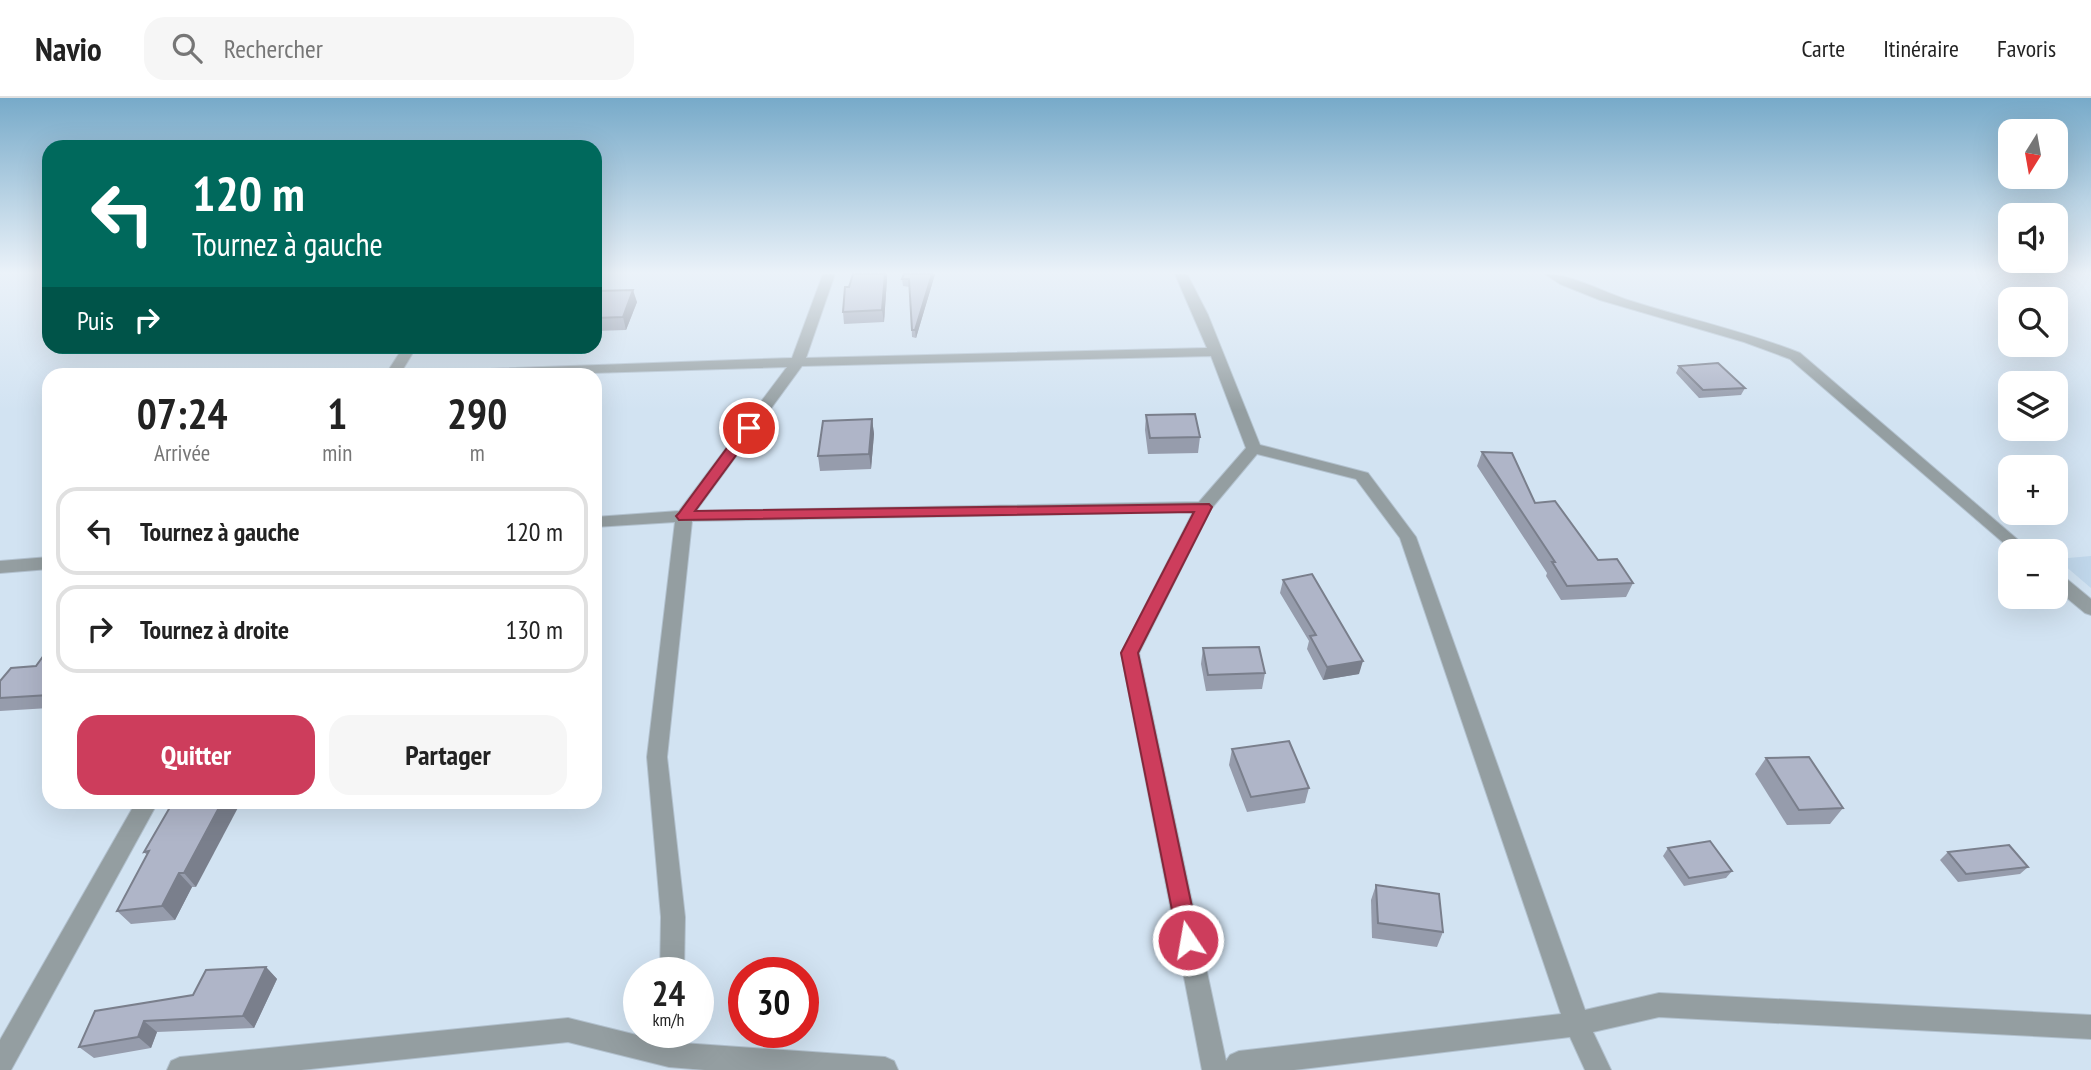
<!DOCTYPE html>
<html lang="fr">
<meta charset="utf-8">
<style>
:root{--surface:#fff;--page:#f6f6f6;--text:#222;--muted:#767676;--line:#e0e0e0;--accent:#cd3d5c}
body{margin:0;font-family:"PT Sans Narrow",sans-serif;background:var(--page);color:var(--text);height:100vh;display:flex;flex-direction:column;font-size:26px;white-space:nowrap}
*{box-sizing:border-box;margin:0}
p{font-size:23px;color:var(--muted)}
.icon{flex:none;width:38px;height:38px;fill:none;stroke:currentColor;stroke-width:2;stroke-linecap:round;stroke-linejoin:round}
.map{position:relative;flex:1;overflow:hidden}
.drawer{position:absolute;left:42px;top:270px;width:560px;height:441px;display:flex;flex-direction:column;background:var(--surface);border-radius:21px;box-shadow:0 7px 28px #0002}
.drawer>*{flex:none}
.hud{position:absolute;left:42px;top:42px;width:560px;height:214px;border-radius:21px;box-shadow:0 7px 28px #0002;background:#00695c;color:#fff;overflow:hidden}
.needle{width:46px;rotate:191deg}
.tools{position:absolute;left:1998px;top:21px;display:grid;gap:14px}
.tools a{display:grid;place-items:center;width:70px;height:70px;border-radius:14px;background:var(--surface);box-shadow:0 7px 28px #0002;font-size:35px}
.speed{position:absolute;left:623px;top:859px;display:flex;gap:14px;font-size:35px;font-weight:700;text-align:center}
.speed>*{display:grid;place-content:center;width:91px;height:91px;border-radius:50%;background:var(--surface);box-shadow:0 7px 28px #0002;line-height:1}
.speed small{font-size:18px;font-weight:400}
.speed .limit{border:10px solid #d22;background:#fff;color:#111}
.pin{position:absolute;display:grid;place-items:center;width:60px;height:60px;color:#fff;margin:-30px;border:4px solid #fff;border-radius:50%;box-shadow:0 2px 7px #0007}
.me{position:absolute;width:77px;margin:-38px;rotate:348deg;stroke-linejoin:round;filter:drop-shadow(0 0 5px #0008)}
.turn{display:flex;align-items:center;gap:24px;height:147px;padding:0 35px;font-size:32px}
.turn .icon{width:91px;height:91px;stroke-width:2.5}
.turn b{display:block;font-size:49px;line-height:60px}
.then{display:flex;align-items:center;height:66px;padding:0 35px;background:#0003;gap:14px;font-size:26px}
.eta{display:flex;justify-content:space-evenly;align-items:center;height:119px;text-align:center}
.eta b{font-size:42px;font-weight:700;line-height:49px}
.action{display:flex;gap:14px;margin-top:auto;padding:14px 35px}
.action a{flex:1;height:80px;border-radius:21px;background:var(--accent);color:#fff;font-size:28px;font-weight:700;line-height:80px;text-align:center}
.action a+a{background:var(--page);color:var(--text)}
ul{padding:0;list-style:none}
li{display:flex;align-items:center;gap:21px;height:88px;margin:0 14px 10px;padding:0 21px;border:4px solid var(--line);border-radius:21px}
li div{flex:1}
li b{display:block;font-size:26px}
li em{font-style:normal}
header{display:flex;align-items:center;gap:42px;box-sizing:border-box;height:98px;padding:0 35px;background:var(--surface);border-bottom:2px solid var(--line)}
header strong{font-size:33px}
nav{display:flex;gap:38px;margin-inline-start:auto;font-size:24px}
.search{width:490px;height:63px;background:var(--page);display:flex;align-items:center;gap:18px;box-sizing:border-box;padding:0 24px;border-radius:21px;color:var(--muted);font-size:26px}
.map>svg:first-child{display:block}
.built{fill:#c0d7eb}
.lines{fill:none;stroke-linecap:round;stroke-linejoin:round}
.minor-casing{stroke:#b2c1ce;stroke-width:2}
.minor{fill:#949ea1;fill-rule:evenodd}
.wall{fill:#969cac}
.shaded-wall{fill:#7a7f8c}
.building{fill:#afb5c8;stroke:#7a7f8c;stroke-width:2}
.route{fill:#cd3d5c;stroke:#85283c;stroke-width:2}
</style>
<header>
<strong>Navio</strong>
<div class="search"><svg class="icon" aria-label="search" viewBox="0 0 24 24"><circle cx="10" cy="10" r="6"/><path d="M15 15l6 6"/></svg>Rechercher</div>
<nav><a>Carte</a><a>Itinéraire</a><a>Favoris</a></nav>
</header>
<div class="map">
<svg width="2091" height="972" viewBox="0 0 2091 972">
<rect width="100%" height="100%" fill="#d2e3f2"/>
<!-- built -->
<path class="built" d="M2091,458V490L2057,461Z"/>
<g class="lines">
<!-- minor casing -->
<g class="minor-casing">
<g id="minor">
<path d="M823,176H835L806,260L1207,250L1175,176H1187L1208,217L1260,347L1368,375L1416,439L1585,912L1659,895L2091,917V941L1659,919L1593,934L1611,972H1585L1570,939L1294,972H1202L1121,555L1193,414L692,423L667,659L685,819L684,875H660L661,819L647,659L675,424L595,429V419L679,413L787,269L559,276H456L463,272L792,260ZM1211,258L1246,350L1199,404L696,413L802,268ZM1257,356L1356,381L1400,440L1561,916L1239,953L1230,957L1226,963L1139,555L1211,411Z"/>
<path d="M1545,176C1571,176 1605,195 1631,203C1687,221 1745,233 1800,255L2031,453H2013L1790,261L1744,244L1600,202L1560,186Z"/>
<path d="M404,248H417L400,276H386Z"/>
<path d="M49,459V471L0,475V463Z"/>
<path d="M2056,475L2062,477L2091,501V517L2085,515L2056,491Z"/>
<path d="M136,704H158L11,972H0V942Z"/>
<path d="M568,920L657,942L658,934H682V945L885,959L894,963L898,972H705L669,969L568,944L301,972H167L171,963L180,959Z"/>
</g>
</g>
<!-- minor -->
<use href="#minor" class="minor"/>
</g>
<!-- wall -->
<g class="wall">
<path d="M49,176V188L42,177Z"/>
<path d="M853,176H887V181L884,224L844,226L843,214Z"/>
<path d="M904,176H935L916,240L912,239L910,189L903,188L902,181Z"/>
<path d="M595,193L637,204L626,232L595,233Z"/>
<path d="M552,248H585L582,254L554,255Z"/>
<path d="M1679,268L1745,290L1741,297L1699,300L1676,275Z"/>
<path d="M1146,317L1200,339L1198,355L1148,356L1145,332Z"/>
<path d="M872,321L874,336L871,371L820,373L818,358Z"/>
<path d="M1482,354L1535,405L1598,462L1633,485L1626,499L1561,502L1546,478L1547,475L1477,368Z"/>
<path d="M1283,482L1359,576L1323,582L1307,551L1309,543L1280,495Z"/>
<path d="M49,550V610L0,613V583L36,568Z"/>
<path d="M1203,550L1265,575L1262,591L1206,593L1201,566Z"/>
<path d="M1232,651L1309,690L1305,705L1247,714L1229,667Z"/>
<path d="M1766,660L1843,710L1830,726L1787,727L1755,676Z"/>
<path d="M173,704L196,789H192L175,822L131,826L117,813L147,757L144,754Z"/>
<path d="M1668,750L1732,773L1726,780L1684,788L1663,758Z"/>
<path d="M1948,754L2028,769L2020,776L1958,784L1940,762Z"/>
<path d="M1376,787L1443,834L1437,849L1372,840L1371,802Z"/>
<path d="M266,869L277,881L254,930L157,934L151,950L94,960L79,949L193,897Z"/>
</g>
<!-- shaded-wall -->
<g class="shaded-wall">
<path d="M885,176H887V181L884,224L882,212Z"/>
<path d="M932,176H935L916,240L915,232Z"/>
<path d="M633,192L637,204L626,232L623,219Z"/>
<path d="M872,321L874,336L871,371L869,356Z"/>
<path d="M1363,563L1359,576L1323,582L1327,569Z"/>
<path d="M222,704H241L196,789L184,775Z"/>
<path d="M179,775L192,789L175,822L162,808Z"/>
<path d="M266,869L277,881L254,930L243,918Z"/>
<path d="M144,923L157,934L151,950L138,939Z"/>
</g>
<!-- building -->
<g class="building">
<path d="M853,176H885L882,212L843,214L845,189H849Z"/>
<path d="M904,176H932L915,232H912L909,181H902Z"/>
<path d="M633,192L623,219L595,220V193Z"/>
<path d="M1718,265L1745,290L1703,292L1679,268Z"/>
<path d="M1195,316L1200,339L1150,340L1146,317Z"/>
<path d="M872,321L869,356L818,358L823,323Z"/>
<path d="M1482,354L1512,355L1535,405L1555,403L1598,462L1617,461L1633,485L1567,488L1552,464H1555Z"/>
<path d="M1312,476L1363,563L1327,569L1310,538L1316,537L1283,482Z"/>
<path d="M1259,549L1265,575L1208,577L1203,550Z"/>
<path d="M49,550V597L0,600V583L11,570L36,568Z"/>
<path d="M1289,643L1309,690L1251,699L1232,651Z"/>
<path d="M1809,659L1843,710L1799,712L1766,660Z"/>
<path d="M173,704H222L184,775H179L162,808L117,813L149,753L144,754Z"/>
<path d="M1710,743L1732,773L1689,780L1668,750Z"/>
<path d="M2009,747L2028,769L1966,776L1948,754Z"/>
<path d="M1376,787L1439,796L1443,834L1378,825Z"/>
<path d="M266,869L243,918L144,923L138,939L79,949L95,913L193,897L206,872Z"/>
</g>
<!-- sky -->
<linearGradient id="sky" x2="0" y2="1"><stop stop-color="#77aac9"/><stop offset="0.56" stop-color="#ebf2f9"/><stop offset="1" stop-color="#ebf2f9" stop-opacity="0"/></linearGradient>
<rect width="2091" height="312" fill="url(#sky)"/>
<!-- route -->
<path class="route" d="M749,326L756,330L695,413L1209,406L1212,409L1138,555L1199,842L1196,849L1188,851L1181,849L1178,842L1121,555L1194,414L679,422L676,418L679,415L744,327Z"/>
</svg>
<div class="tools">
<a><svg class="needle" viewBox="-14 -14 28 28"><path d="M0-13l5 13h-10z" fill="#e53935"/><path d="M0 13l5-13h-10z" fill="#767676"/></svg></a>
<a><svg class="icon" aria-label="sound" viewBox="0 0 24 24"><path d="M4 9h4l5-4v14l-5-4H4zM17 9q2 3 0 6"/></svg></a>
<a><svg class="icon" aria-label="search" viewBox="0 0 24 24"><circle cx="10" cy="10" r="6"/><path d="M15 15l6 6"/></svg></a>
<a><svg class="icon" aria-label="layers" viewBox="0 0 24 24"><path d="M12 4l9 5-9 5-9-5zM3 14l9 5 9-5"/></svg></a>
<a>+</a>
<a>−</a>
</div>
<div class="speed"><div>24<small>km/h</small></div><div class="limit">30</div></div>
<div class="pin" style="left:749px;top:330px;background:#d93025"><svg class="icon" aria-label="arrive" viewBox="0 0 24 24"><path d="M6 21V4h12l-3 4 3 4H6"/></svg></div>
<svg class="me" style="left:1188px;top:842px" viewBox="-20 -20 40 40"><circle r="17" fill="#cd3d5c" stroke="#fff" stroke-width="3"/><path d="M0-11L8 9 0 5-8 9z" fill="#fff"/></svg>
<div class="hud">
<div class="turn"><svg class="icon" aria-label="left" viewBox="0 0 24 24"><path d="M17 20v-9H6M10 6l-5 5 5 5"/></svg><div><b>120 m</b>Tournez à gauche</div></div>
<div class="then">Puis<svg class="icon" aria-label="right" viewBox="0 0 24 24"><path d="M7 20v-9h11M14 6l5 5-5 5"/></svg></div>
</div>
<section class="drawer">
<div class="eta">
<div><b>07:24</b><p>Arrivée</p></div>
<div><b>1</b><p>min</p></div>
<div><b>290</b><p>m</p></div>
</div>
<ul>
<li><svg class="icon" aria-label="left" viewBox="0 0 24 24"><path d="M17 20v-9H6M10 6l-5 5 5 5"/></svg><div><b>Tournez à gauche</b></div><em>120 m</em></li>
<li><svg class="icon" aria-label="right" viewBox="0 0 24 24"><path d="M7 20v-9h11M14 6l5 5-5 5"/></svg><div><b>Tournez à droite</b></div><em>130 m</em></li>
</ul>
<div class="action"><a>Quitter</a><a>Partager</a></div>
</section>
</div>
